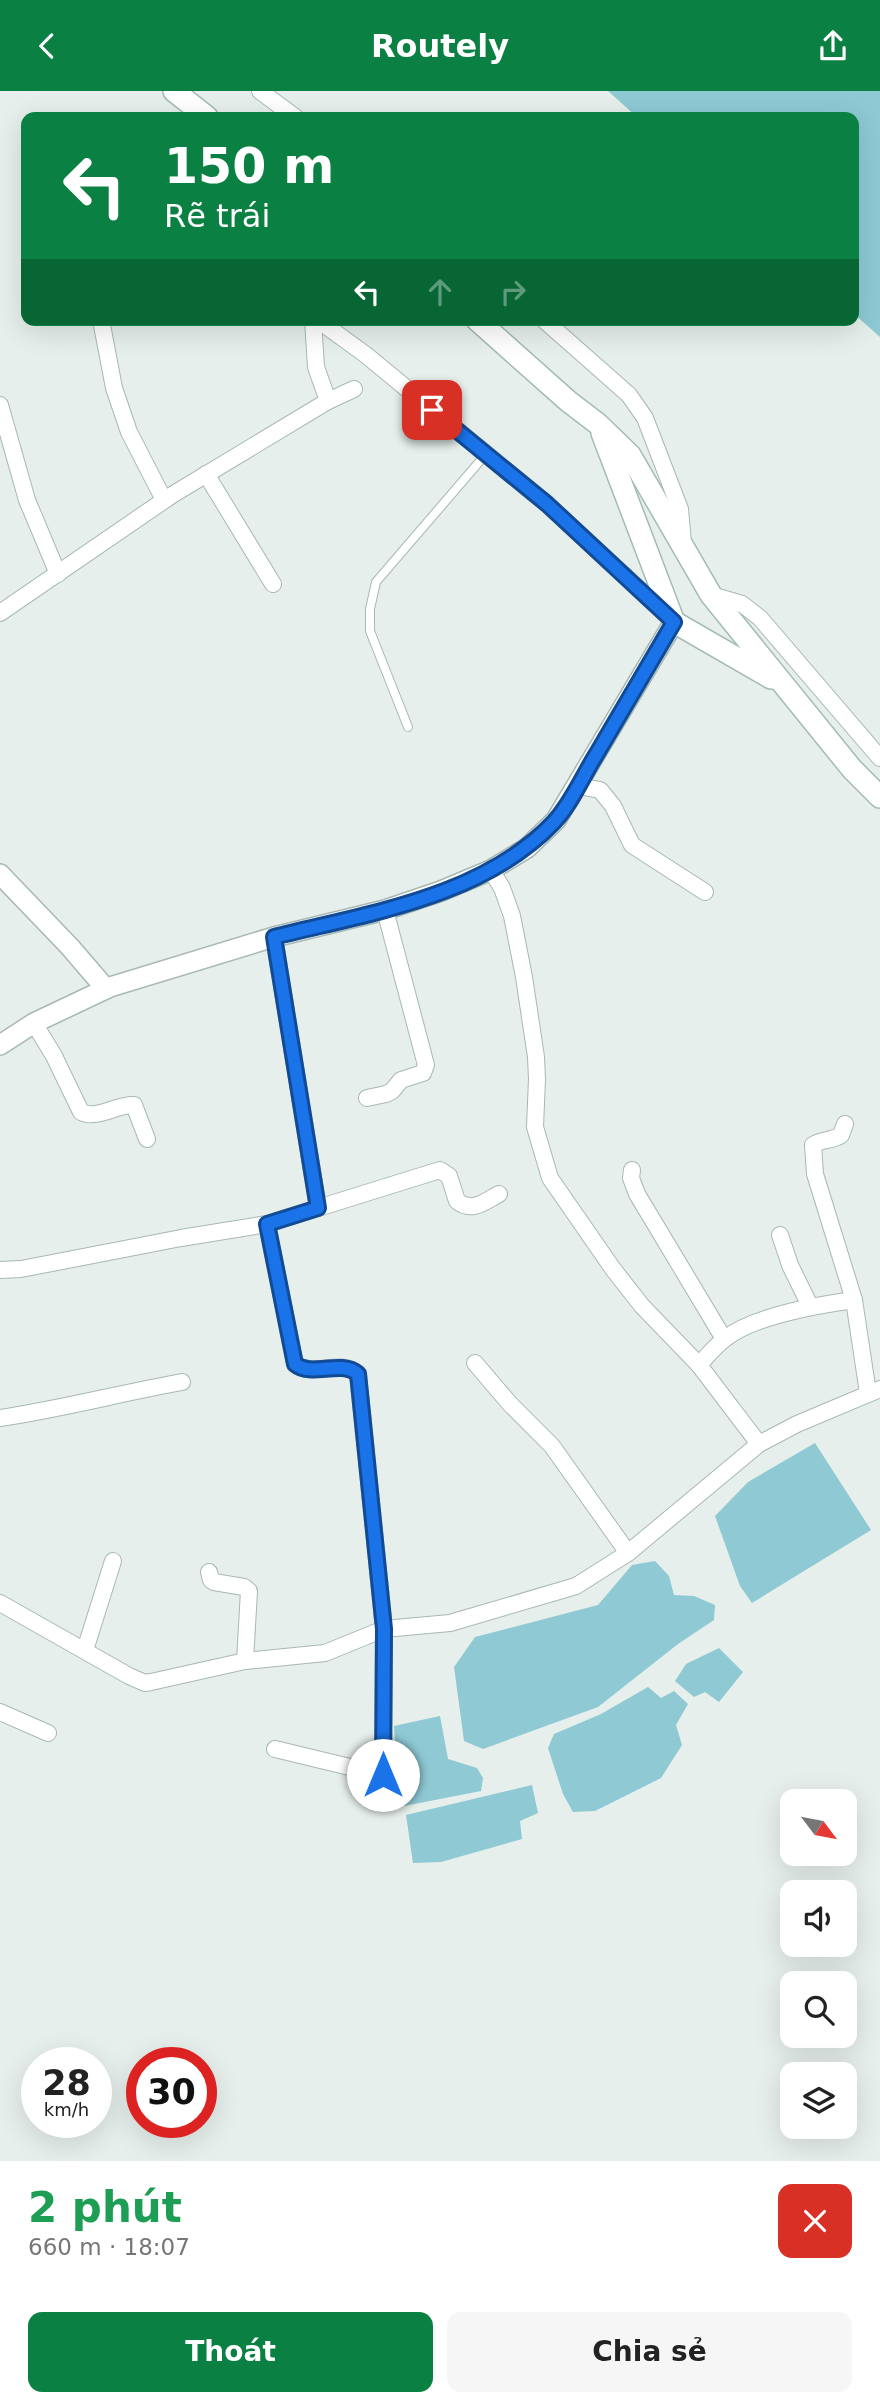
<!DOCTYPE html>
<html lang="vi">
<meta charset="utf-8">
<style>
:root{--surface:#fff;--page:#f6f6f6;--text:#222;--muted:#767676;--accent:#0b8043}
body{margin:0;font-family:"DejaVu Sans",sans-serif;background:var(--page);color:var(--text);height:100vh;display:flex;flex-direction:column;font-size:26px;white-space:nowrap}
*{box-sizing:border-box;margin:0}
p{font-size:23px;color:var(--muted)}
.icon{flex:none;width:38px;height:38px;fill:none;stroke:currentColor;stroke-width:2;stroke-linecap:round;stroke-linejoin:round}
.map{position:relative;height:2070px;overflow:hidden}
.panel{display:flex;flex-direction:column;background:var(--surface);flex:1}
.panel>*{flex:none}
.banner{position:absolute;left:21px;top:21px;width:838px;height:214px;border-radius:14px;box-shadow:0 7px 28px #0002;background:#0b8043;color:#fff;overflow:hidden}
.needle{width:46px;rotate:122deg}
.fabs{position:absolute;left:780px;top:1698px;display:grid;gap:14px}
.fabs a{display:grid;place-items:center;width:77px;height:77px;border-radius:14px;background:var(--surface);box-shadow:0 7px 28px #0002;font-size:35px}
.speed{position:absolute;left:21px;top:1956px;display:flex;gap:14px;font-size:35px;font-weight:700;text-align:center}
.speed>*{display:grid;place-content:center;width:91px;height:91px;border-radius:50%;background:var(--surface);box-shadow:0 7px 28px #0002;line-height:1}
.speed small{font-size:18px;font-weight:400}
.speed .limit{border:10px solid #d22;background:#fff;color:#111}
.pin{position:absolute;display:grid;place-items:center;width:60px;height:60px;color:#fff;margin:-30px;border-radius:14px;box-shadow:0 4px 10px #0006}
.me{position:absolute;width:77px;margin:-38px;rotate:0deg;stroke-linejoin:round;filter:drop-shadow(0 0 5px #0008)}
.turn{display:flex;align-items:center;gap:24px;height:147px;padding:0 28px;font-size:32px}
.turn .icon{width:91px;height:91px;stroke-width:2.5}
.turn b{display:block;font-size:49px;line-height:60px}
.lanes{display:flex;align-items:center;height:66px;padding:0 28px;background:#0003;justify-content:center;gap:35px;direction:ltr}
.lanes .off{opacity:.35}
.round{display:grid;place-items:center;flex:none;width:74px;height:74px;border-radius:14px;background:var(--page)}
.overview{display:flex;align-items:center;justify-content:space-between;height:119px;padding:0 28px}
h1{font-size:42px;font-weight:700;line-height:52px;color:#1e9e55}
.cta{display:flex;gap:14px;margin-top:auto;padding:14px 28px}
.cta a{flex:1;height:80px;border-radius:14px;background:var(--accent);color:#fff;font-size:28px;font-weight:700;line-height:80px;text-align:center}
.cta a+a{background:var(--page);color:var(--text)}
header{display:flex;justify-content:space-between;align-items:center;height:91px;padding:0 28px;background:var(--accent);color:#fff;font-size:32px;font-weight:700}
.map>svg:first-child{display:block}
.water{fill:#8ec9d4}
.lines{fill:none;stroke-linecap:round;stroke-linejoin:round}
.service-casing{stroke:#a8b8b2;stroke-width:10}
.minor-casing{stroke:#a8b8b2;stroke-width:18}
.tertiary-casing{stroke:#a8b8b2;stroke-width:22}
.secondary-casing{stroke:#a4bbb3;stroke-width:24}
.service{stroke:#fff;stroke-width:8}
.minor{stroke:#fff;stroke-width:16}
.tertiary{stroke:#fff;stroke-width:19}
.secondary{stroke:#fff;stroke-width:21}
.route-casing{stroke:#114b97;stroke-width:18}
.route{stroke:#1a73e8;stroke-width:12}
</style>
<header><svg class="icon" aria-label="back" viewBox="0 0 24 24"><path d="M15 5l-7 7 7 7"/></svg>Routely<svg class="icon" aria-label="share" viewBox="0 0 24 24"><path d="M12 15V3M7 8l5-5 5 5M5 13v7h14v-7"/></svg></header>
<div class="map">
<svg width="880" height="2070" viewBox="0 0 880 2070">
<rect width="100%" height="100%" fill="#e6efeb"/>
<!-- water -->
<g class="water">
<path d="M608,0H880V246L854,223V26H637Z"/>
<path d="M815,1352L871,1439L752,1512L740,1495L715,1425L748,1391Z"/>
<path d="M655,1470L669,1485L674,1504L694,1505L715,1514L714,1529L678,1553L598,1616L483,1658L464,1650L454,1576L475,1546L598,1514L632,1474Z"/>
<path d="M719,1557L743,1581L719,1611L705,1601L694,1606L675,1590L686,1573Z"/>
<path d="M648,1596L661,1607L674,1600L688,1613L676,1634L682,1654L661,1687L595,1720L573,1721L563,1703L548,1657L554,1643L601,1623Z"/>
<path d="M440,1625L448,1668L477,1677L483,1687L481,1700L399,1716L394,1635Z"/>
<path d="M532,1694L538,1722L520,1730L522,1748L441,1771L413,1772L406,1724Z"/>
</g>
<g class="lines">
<!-- service casing -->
<g class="service-casing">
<path id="service" d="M408,636L370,540V518L376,491L486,363"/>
</g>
<!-- minor casing -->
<g class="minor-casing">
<g id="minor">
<path d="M260,0L295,26"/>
<path d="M101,229L114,297L129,341L164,409"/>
<path d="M318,229L366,264L547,413L671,528"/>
<path d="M544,229L629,304L645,327L680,418L683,452"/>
<path d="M328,310L354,298"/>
<path d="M0,314L27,409L58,483"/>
<path d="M206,383L273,493"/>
<path d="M711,504L742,513L760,527L880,667"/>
<path d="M0,522L172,404L328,310L316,276L313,229"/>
<path d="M578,695L600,699L613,715L632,754L705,801"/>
<path d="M491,779L502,797L512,825L524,886L536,966L537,988L535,1036L550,1087L613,1178L642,1215L699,1274L759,1353"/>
<path d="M34,932L54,965L81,1021C97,1029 117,1013 134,1014L147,1048"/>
<path d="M367,1007L386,1003L392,1000L401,989L423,982L426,974L385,819"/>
<path d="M845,1033L841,1044C832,1050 822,1048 813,1054L815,1083L854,1209L868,1302"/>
<path d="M632,1079L631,1087L637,1103L724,1248"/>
<path d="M318,1117L440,1079L449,1085L457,1110C472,1122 484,1111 499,1103"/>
<path d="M267,1133L295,1273C312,1287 341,1267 358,1283L384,1538L383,1684L275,1658"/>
<path d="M780,1144L790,1174L810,1215"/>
<path d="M0,1179L21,1178L181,1147L267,1133L318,1117L274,846"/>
<path d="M475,1272L510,1313L552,1355L628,1462"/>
<path d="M699,1274C707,1265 716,1254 726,1247C755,1225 818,1214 854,1209"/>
<path d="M0,1327C61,1318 121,1302 182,1291"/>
<path d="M209,1481L211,1489L214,1491L244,1496L249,1500L245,1570"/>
<path d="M0,1512L129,1585L145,1592L151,1591L245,1570L325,1562L384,1538L450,1532L576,1495L628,1462L759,1353L797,1333L880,1298"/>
<path d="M85,1559L113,1470"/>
<path d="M0,1621L48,1642"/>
</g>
</g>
<!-- tertiary casing -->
<g class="tertiary-casing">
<g id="tertiary">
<path d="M0,783L70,856L106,898"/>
<path d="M0,954L34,932L110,896L274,846L385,819L441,800L491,779L527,757L556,729L674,531"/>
</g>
</g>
<!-- secondary casing -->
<g class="secondary-casing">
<g id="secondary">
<path d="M174,0L207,26"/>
<path d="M477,229L568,310L598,333L630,364L711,504L852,678L880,706"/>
<path d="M602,342L674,531L771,587"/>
</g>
</g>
<!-- service -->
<use href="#service" class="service"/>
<!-- minor -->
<use href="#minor" class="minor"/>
<!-- tertiary -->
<use href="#tertiary" class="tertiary"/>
<!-- secondary -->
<use href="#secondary" class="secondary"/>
</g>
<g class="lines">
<!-- route casing -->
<g class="route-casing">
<path id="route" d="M383,1684L384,1538L358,1283C340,1268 312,1287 295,1273L267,1133L318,1117L274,846C369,822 483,806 554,731C571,713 583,685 596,664C622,619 648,575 674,531L547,413L432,319"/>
</g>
<!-- route -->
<use href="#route" class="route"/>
</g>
</svg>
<div class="fabs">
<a><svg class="needle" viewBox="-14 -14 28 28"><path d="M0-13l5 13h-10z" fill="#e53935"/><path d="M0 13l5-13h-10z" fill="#767676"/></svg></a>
<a><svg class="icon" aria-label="sound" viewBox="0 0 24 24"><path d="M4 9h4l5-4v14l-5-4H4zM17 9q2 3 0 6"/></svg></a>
<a><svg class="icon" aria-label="search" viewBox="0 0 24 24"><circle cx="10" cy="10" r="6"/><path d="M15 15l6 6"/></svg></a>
<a><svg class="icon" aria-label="layers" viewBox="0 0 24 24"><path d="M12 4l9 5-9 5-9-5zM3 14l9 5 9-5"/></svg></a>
</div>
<div class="speed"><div>28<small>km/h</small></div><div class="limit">30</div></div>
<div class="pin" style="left:432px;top:319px;background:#d93025"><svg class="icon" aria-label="arrive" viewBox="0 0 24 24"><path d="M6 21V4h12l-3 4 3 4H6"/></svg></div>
<svg class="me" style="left:383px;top:1684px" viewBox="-20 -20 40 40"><circle r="19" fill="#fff"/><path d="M0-13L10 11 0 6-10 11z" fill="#1a73e8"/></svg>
<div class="banner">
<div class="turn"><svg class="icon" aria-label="left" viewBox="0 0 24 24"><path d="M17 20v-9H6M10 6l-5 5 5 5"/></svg><div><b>150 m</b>Rẽ trái</div></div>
<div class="lanes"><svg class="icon" aria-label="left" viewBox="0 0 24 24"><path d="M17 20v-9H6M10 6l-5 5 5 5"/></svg><svg class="icon off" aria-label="ahead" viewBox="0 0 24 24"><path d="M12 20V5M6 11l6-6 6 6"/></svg><svg class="icon off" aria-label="right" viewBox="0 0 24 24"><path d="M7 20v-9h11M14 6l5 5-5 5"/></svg></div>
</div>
</div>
<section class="panel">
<div class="overview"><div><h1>2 phút</h1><p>660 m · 18:07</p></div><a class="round" style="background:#d93025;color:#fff"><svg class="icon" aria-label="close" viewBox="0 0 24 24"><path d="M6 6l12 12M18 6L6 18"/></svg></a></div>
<div class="cta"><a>Thoát</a><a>Chia sẻ</a></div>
</section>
